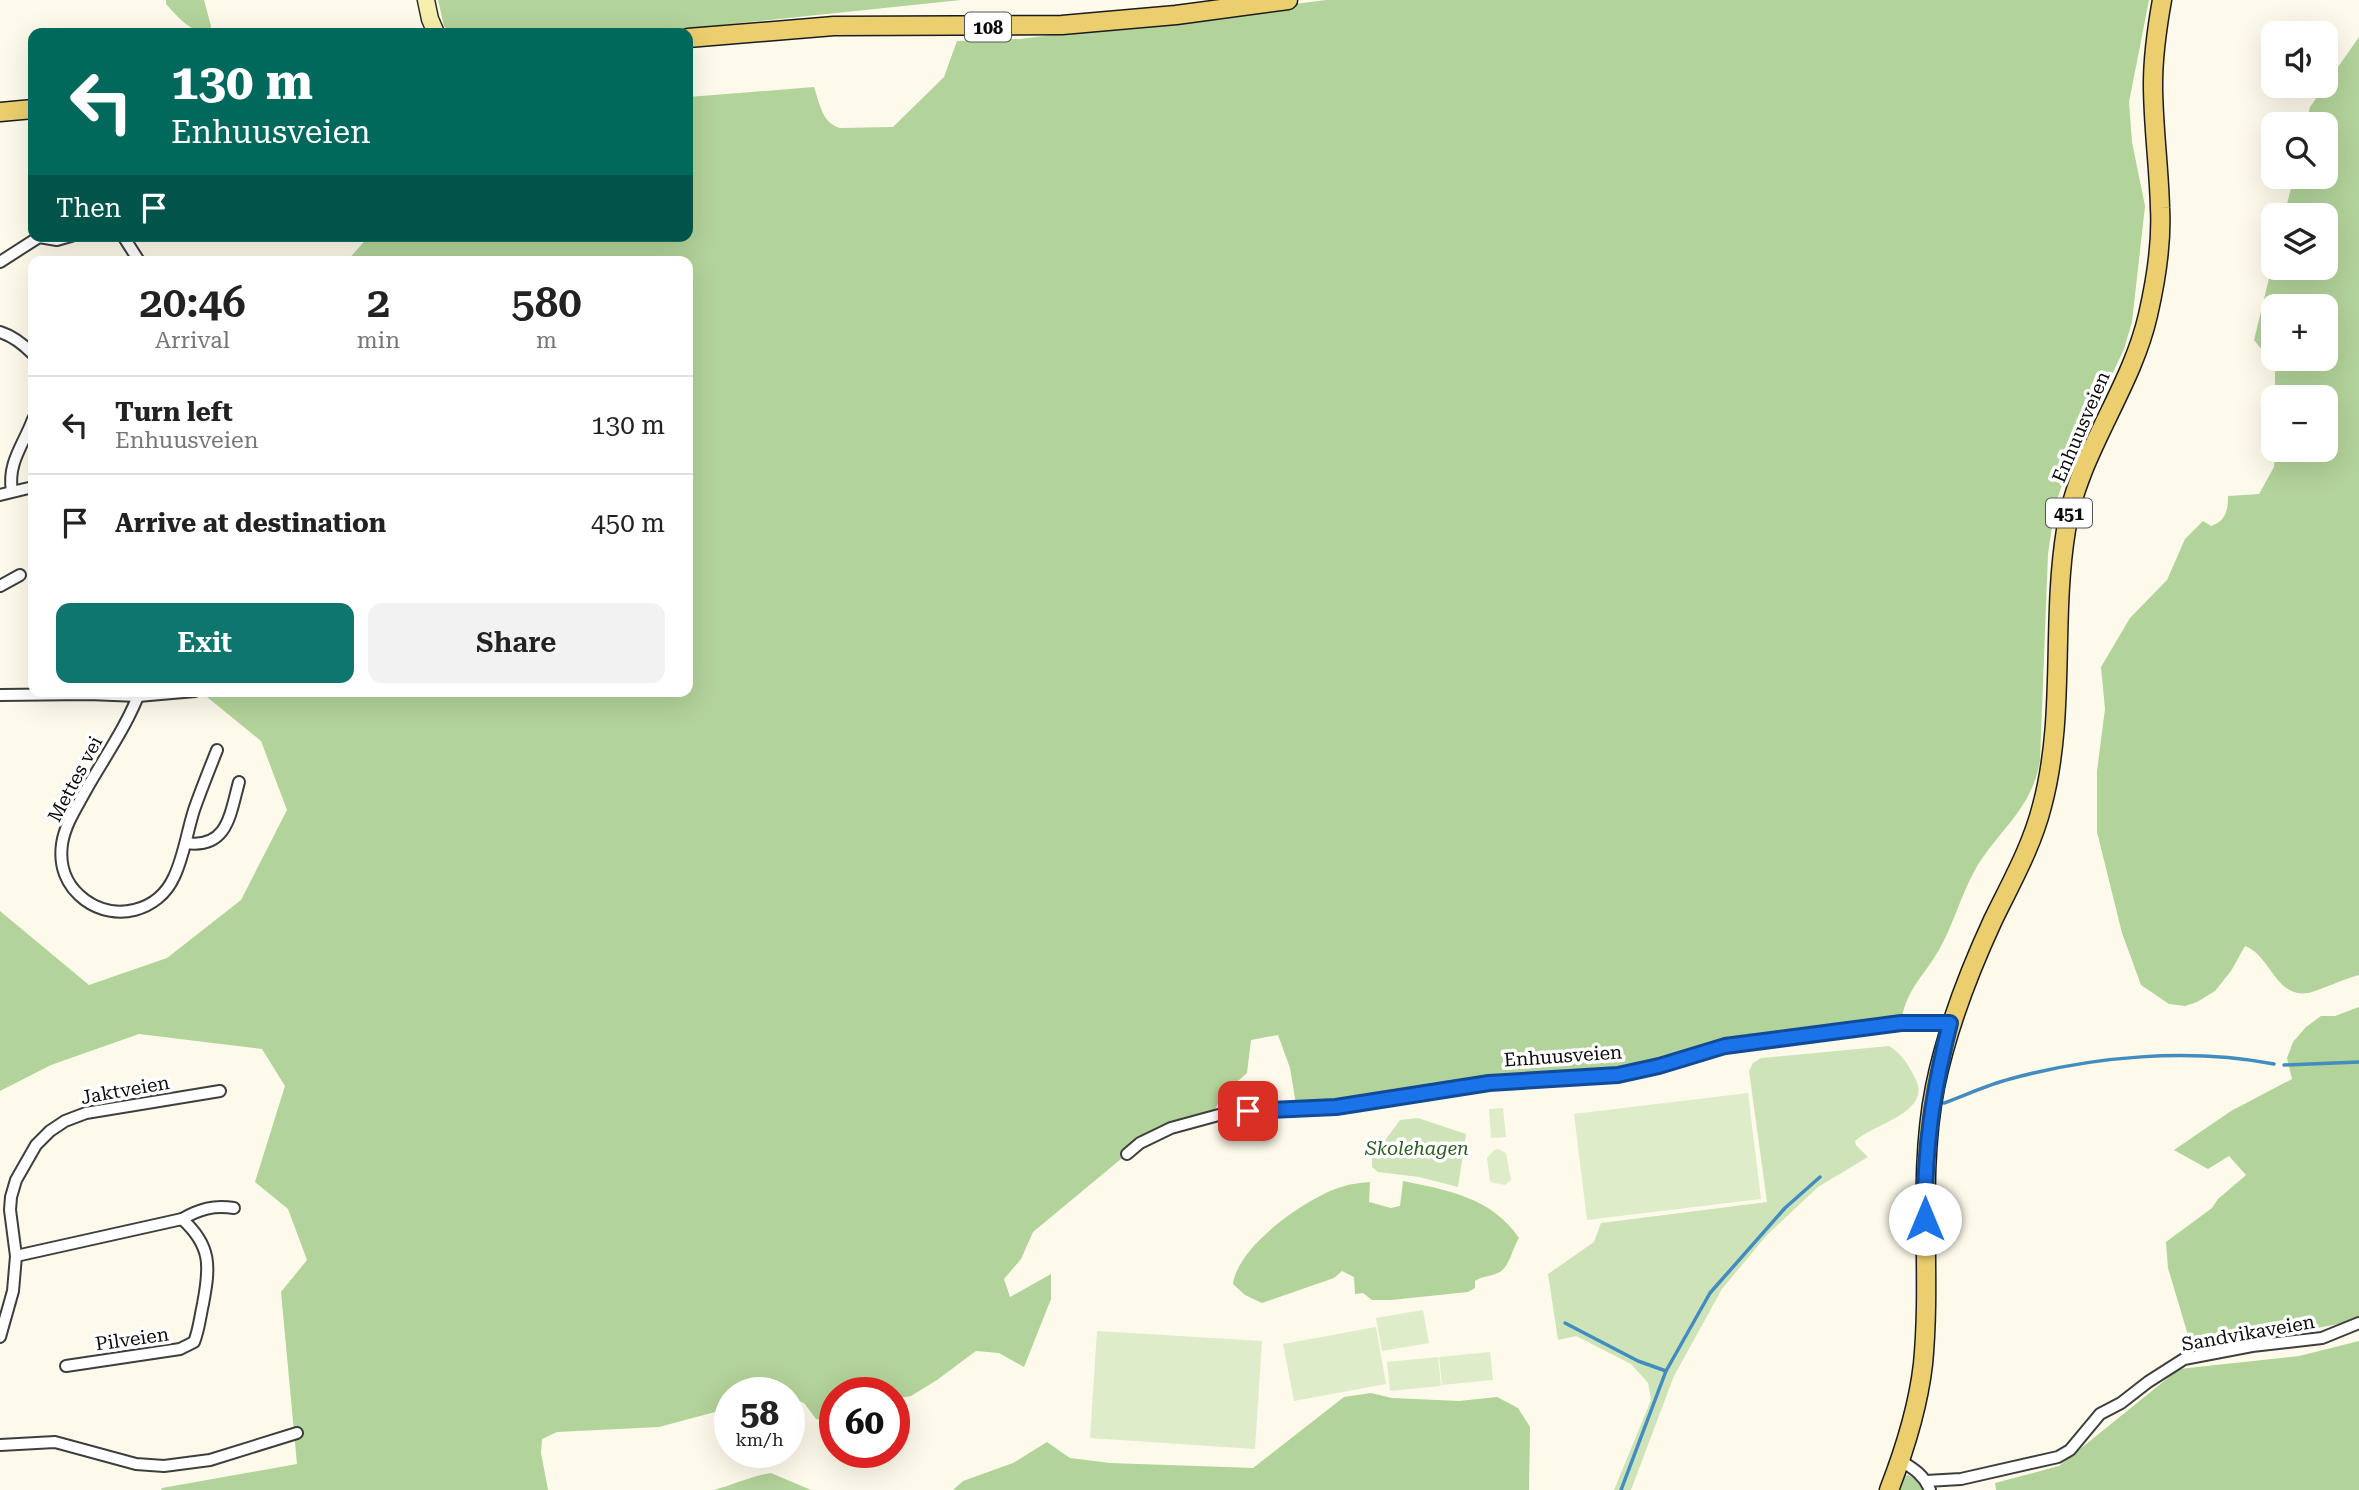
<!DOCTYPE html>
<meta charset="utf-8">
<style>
:root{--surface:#fff;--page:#f2f2f2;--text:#222;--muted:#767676;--line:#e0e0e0;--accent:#0f766e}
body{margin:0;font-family:"Roboto Serif",serif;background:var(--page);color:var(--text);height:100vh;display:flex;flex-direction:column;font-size:26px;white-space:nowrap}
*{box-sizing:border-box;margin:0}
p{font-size:23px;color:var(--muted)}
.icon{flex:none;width:38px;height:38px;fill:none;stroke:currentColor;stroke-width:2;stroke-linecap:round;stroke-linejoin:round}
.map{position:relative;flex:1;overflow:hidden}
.panel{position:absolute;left:28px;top:256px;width:665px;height:441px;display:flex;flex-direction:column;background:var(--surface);border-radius:14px;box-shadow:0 7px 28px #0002}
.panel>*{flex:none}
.guide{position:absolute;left:28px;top:28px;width:665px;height:214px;border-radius:14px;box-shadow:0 7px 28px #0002;background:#00695c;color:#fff;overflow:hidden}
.controls{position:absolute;left:2261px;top:21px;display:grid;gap:14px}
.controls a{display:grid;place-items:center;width:77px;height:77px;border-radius:14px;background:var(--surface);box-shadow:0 7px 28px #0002;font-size:35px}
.speed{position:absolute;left:714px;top:1377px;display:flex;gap:14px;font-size:35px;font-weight:700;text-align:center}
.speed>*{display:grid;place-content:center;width:91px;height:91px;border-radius:50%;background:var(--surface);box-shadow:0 7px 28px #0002;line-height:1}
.speed small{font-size:18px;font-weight:400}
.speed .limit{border:10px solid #d22;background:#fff;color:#111}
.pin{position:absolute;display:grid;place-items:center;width:60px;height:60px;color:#fff;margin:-30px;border-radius:14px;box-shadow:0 4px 10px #0006}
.me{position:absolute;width:77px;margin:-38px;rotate:0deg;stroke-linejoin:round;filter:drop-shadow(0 0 5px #0008)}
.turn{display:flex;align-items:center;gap:24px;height:147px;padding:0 28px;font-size:32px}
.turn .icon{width:91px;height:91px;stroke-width:2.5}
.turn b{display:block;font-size:49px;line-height:60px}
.then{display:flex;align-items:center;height:66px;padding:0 28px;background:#0003;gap:14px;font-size:26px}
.eta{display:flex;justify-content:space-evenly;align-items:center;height:119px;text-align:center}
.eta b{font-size:42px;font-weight:600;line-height:49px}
.cta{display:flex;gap:14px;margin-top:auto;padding:14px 28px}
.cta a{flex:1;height:80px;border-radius:14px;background:var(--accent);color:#fff;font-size:28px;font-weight:600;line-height:80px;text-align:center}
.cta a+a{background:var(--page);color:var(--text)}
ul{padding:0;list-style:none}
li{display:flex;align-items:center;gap:21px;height:98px;padding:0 28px;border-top:2px solid var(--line)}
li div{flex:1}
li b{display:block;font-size:26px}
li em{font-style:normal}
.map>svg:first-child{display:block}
.green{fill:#cee4b8}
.forest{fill:#b2d399;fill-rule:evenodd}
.pitch{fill:#dfecc9}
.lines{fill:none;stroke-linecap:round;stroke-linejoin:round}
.stream{stroke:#428cbf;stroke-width:3.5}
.street-casing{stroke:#3e3e3e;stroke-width:14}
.secondary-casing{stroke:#2d2d2d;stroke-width:19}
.primary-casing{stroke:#1c1c1c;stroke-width:21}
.street{stroke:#fff;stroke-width:10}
.secondary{stroke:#f7f0ac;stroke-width:16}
.primary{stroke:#ebce6d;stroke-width:18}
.route-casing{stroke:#114b97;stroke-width:18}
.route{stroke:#1a73e8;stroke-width:12}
.labels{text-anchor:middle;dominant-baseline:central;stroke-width:7;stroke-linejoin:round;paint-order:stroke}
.shield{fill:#fff;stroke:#545454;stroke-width:2}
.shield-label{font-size:18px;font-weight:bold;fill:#0b0b0b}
.street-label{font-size:19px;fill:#0b0b0b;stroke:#fff}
.park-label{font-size:19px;font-style:italic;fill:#2d5c22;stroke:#fff}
</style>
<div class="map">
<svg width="2359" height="1490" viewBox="0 0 2359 1490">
<rect width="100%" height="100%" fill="#fdfaeb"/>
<!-- green -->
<g class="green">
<path d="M1889,1046C1901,1053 1908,1064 1914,1076C1936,1112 1872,1124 1855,1141L1856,1145L1868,1157L1818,1187L1767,1235L1722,1289L1674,1376L1631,1490H1614L1651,1400L1648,1383L1631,1364L1576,1336L1558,1340L1548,1274L1594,1242L1601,1223L1767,1202L1749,1071L1753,1063L1761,1058Z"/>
<path d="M1418,1118L1466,1134L1458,1187L1419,1177L1378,1172L1372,1167V1158L1400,1120Z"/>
</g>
<!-- forest -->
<g class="forest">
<path d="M166,0H204L211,26L210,33C191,33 178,17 166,4Z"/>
<path d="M438,0H961L645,33H451L444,26Z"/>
<path d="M1326,0H2149L2129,102L2132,142L2145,206L2132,322L2124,349L2066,473L2055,506L2048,554L2040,761C2031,811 1999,829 1975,870C1961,895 1954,923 1940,948C1924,977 1907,987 1901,1022L1725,1046L1659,1066L1522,1080L1297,1110L1290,1068L1278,1035L1251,1040L1247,1073L1223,1094L1211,1117L1171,1128L1127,1154L1033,1232L1021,1259L1004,1279L1010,1297L1051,1274V1299L1024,1367L999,1353L976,1351L937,1380L911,1396L894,1399V1393H835V1418L825,1421L816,1419L804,1403L789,1397V1393H730V1408L659,1427L557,1432L542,1439L541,1453L548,1490H161L162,1488L297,1464L281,1292L307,1260L288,1209L255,1182L285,1086L262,1049L139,1034L51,1065L0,1091V911L89,985L167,958L241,900L287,810L261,741L207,697L215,691H688V261H347L369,236H688V97L814,87C820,104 822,123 840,128L893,127L944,77L957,41L1020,39Z"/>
<path d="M2359,37V975C2343,979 2328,987 2312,992C2276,1002 2272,956 2245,946L2231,971L2215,991L2197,1002L2185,1006L2169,1004L2141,985L2122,933L2097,832V771L2105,709L2101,667L2130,618L2167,580L2185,539L2203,521L2211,526C2226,521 2228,510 2228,496L2259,494L2274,467L2275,450H2326V397H2275V366L2254,340L2273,262V268H2326V215H2284L2294,177H2326V124H2306L2310,107ZM2273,306H2326V359H2273Z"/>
<path d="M2359,1007V1320L2193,1352L2168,1268L2166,1242L2212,1208L2218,1199L2246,1175L2229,1156L2208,1169L2174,1150L2231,1111L2292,1079L2287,1058L2293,1042L2306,1027L2321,1016H2335Z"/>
<path d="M1403,1181C1448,1190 1492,1198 1519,1238C1512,1248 1511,1264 1500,1272C1493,1276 1482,1276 1475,1281V1288L1468,1292L1391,1300H1372L1363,1293L1355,1294L1354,1277L1342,1271L1334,1278L1262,1303L1245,1295L1233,1284C1238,1246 1304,1200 1338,1188C1349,1184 1359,1183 1370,1182L1369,1202L1391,1208L1400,1206Z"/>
<path d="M2359,1341V1490H1996L1995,1483L2059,1466L2179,1369L2299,1356Z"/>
<path d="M1371,1393L1392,1398L1459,1401L1497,1397L1518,1408L1530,1427L1529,1490H953L963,1481L1013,1463L1047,1442L1070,1458L1110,1463L1253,1468L1344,1397Z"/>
<path d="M771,1473L811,1490H714C733,1485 752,1476 771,1473Z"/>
<path d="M1908,1475L1920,1481L1923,1490H1895L1901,1477Z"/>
</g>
<!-- pitch -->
<g class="pitch">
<path d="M1748,1093L1761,1199L1587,1220L1574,1114Z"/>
<path d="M1503,1108L1506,1137L1491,1138L1489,1109Z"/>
<path d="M1499,1149L1506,1153L1511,1180L1505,1185L1490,1182L1487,1158L1494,1150Z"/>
<path d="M1423,1310L1429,1343L1382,1351L1376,1318Z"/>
<path d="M1376,1327L1386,1384L1294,1401L1283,1344Z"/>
<path d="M1097,1331L1262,1341L1255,1449L1090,1438Z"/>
<path d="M1490,1352L1493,1380L1442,1385L1439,1357Z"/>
<path d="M1438,1357L1441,1386L1390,1391L1387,1362Z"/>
</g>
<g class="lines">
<!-- stream -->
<g class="stream">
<path d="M2284,1065L2359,1062"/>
<path d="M1944,1103C1966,1095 1987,1085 2010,1079C2094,1056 2188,1048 2274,1064"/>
<path d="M1565,1323L1638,1361L1666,1371"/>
<path d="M1621,1490L1666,1371L1710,1293L1785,1208L1820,1177"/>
</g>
<!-- street casing -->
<g class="street-casing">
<g id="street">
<path d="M123,236L139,261"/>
<path d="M0,262L39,237L57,240L71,236"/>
<path d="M0,332C13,336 23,344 33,354"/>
<path d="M12,491C7,463 24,444 33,419"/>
<path d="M0,495L33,487"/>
<path d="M0,586L20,575"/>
<path d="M140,691C127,726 104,758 86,790C77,807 65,824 62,844C59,866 66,886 85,900C115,922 158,912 174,877C184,856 187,832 194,810C201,790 209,770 217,750"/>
<path d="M0,695L89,694L138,696L195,691"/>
<path d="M186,843C228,849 230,814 239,782"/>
<path d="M1127,1154L1140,1143L1171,1128L1226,1113L1337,1107L1489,1083L1617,1075L1659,1066L1725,1046L1901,1022L1950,1023"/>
<path d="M16,1256L182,1219C200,1209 213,1205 234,1208"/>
<path d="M0,1337L13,1291L16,1256L10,1210L11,1197L16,1180L36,1145L50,1131L65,1121L86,1113L220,1091"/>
<path d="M66,1366L180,1349L194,1342C199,1330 200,1317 203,1304C210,1267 212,1246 182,1219"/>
<path d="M0,1445L55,1442L136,1464L164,1466L210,1460L297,1433"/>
<path d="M1901,1461C1914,1469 1924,1475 1930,1490"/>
<path d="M1926,1481L1961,1479L2058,1457L2070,1450L2100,1414L2121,1403L2148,1382L2184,1359L2252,1346L2322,1338L2359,1323"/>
</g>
</g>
<!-- secondary casing -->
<g class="secondary-casing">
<path id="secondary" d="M426,0L430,19L436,33"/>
</g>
<!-- primary casing -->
<g class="primary-casing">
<g id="primary">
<path d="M688,38L834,26L1062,25L1176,15L1288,0"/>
<path d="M0,112L33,109"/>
<path d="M1889,1490C1905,1449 1918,1408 1923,1364C1932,1271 1917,1178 1935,1087C1947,1028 1968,974 1993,920C2011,883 2032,846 2042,806C2066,717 2051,622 2066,530C2078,453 2131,390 2148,315C2156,280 2162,243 2160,208C2159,167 2153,125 2153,84C2153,56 2157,28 2162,0"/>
</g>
</g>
<!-- street -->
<use href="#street" class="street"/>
<!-- secondary -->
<use href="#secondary" class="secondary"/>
<!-- primary -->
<use href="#primary" class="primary"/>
</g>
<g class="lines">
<!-- route casing -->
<g class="route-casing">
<path id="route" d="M1248,1111L1336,1107L1489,1083L1618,1075L1659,1066L1725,1046L1901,1023H1950C1933,1092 1924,1147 1925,1219"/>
</g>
<!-- route -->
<use href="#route" class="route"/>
</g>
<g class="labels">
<!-- shield labels -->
<g class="shield">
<rect x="965" y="12.5" width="46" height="29" rx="5"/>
<rect x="2046" y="498.5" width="46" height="29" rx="5"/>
</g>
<g class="shield-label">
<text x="988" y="27">108</text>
<text x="2069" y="513">451</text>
</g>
<!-- street labels -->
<g class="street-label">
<text transform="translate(2081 427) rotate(-67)">Enhuusveien</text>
<text transform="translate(75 779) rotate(-62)">Mettes vei</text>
<text transform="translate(1563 1056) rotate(-4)">Enhuusveien</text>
<text transform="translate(125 1090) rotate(-10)">Jaktveien</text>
<text transform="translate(2248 1333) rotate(-10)">Sandvikaveien</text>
<text transform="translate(132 1339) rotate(-8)">Pilveien</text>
</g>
<!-- park labels -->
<g class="park-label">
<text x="1417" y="1148">Skolehagen</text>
</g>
</g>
</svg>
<div class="controls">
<a><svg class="icon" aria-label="sound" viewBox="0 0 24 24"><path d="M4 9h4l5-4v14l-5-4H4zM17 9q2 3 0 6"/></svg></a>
<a><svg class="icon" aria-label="search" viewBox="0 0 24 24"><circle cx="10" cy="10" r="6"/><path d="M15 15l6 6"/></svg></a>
<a><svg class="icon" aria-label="layers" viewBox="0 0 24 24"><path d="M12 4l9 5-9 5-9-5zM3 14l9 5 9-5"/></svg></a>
<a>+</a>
<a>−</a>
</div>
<div class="speed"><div>58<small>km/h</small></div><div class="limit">60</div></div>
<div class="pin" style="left:1248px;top:1111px;background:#d93025"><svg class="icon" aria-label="arrive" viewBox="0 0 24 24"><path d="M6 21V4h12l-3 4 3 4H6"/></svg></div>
<svg class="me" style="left:1925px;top:1219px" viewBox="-20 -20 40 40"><circle r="19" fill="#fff"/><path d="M0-13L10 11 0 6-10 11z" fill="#1a73e8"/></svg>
<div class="guide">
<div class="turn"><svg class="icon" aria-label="left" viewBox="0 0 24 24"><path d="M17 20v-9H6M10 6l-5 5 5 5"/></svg><div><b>130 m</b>Enhuusveien</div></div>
<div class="then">Then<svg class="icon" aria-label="arrive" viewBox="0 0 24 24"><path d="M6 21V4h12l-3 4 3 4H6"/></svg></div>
</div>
<section class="panel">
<div class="eta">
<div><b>20:46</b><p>Arrival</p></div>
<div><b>2</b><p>min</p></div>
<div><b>580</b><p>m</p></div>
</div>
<ul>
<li><svg class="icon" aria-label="left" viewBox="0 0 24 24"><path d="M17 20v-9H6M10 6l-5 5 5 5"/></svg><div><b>Turn left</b><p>Enhuusveien</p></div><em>130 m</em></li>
<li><svg class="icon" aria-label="arrive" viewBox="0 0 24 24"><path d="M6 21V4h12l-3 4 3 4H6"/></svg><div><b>Arrive at destination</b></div><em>450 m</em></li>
</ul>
<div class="cta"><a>Exit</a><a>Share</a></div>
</section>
</div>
